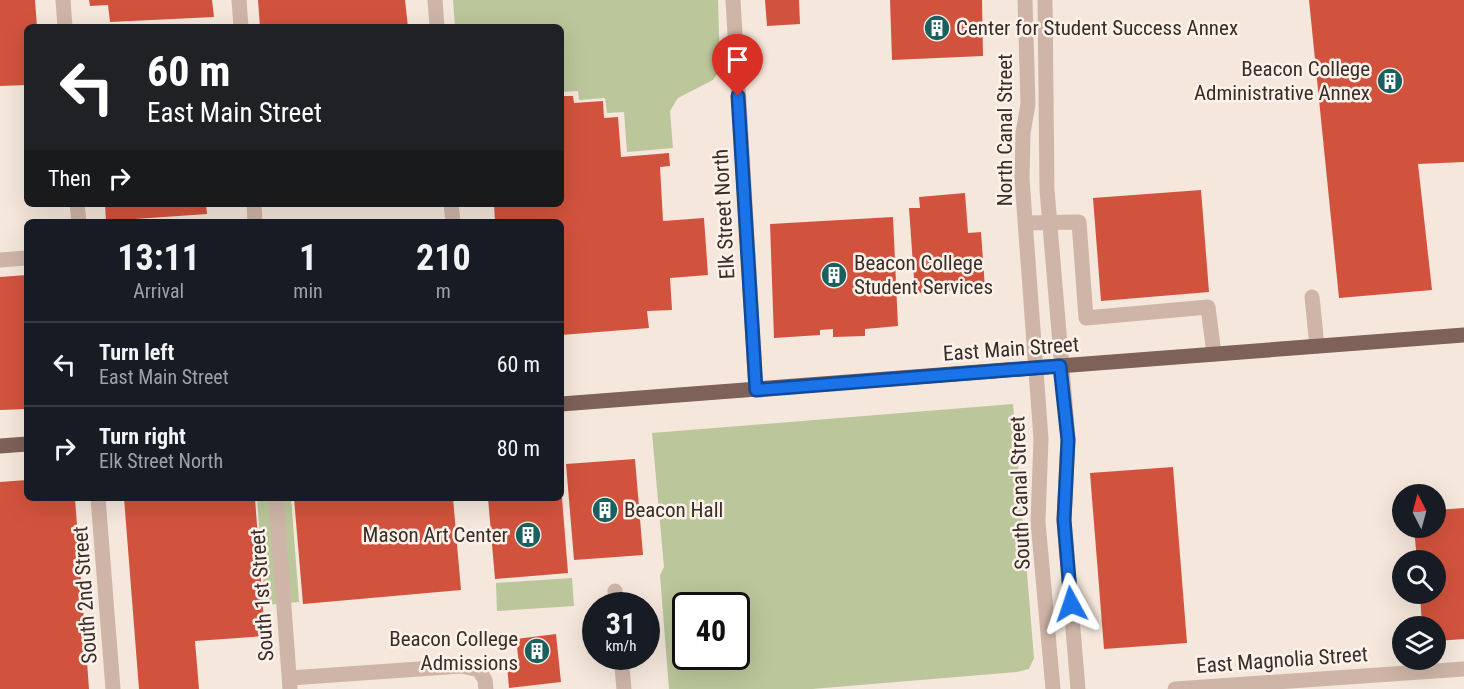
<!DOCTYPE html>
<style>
:root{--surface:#171b24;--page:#20242c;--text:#f1f3f6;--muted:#9ea1a6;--line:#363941}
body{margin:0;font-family:"Roboto Condensed",sans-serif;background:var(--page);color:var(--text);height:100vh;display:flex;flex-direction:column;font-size:22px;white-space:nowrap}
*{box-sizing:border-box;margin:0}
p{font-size:20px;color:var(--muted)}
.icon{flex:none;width:33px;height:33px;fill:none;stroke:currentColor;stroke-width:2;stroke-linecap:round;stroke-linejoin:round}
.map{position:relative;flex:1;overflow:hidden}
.panel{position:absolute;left:24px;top:219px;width:540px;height:282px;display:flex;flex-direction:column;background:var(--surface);border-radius:9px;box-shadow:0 6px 24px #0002}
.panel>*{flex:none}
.hud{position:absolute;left:24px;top:24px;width:540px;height:183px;border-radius:9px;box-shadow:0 6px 24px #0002;background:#202124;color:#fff;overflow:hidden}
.needle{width:39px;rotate:354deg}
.controls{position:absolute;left:1392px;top:484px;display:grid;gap:12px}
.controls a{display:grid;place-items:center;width:54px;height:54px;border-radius:50%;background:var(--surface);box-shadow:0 6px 24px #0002;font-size:30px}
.speed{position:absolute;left:582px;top:592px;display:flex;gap:12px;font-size:30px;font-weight:700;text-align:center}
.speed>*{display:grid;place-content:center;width:78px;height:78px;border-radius:50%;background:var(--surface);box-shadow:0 6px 24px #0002;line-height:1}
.speed small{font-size:15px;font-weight:400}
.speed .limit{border:3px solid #111;border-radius:9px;background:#fff;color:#111}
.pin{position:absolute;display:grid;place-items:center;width:51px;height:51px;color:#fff;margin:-62px -26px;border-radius:50% 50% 50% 0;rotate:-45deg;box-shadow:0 0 6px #0007}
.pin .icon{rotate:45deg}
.me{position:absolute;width:66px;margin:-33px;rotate:355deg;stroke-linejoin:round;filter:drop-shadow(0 0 4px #0008)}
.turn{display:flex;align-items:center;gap:21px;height:126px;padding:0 24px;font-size:27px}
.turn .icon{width:78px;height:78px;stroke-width:2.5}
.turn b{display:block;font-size:42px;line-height:51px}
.then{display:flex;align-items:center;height:57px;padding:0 24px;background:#0003;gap:12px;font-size:22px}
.eta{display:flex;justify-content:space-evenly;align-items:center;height:102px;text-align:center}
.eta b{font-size:36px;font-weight:700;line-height:42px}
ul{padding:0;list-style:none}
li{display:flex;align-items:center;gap:18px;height:84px;padding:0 24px;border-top:2px solid var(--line)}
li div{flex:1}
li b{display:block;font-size:22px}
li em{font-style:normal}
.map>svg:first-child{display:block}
.green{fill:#bbc69a;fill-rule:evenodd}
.building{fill:#d2533d}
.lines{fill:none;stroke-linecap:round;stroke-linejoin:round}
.minor{stroke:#ceb5a7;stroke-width:15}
.major{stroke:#7e6158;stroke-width:15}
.route-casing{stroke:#114b97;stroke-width:15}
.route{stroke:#1a73e8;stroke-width:10}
.labels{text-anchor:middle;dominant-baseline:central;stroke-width:5;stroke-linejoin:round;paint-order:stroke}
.poi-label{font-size:21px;fill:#3a2c28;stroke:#fcf2e9;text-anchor:start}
.street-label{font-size:21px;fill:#3a2c28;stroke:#fcf2e9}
</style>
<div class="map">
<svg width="1464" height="689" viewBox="0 0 1464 689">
<rect width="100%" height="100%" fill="#f5e7dc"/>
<!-- green -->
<g class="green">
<path d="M453,0H718L720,70L713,80L678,98L670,111L673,148L627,152L624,112L607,113L605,98L579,100L578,91L561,92V27H455Z"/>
<path d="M1013,404L1034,658L1029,669L1017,672L812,689H669L660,575L664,567L652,433ZM686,606H736V657H686Z"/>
<path d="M257,498H291L299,602L265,605Z"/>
<path d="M572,578L574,606L497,611L496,583Z"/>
</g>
<!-- building -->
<g class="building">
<path d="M0,0H35L37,27H27V85L0,86Z"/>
<path d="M89,0H212L214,17L110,22L108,5L90,6Z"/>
<path d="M258,0H405L408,27H260Z"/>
<path d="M765,0H799L800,24L767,26Z"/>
<path d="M890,0H982L983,56L892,60Z"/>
<path d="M1309,0H1464V162L1418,164L1432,290L1339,298Z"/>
<path d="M561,96H573L574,103L603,101L604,118L618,117L621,157L669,153L670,166L660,167L663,221L704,218L708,275L670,278L672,310L647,311L649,328L561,335V222H495L494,204H561Z"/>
<path d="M1201,190L1209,292L1101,301L1093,198Z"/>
<path d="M965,193L968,233L981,232L985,288L915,293L909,208H920L919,197Z"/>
<path d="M105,204H206L207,214L106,221Z"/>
<path d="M893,217L898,326L865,329V336L833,337V329L820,330V335L774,338L770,224Z"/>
<path d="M27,275V409L0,410V277Z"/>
<path d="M635,459L643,555L574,560L566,464Z"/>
<path d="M1173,467L1187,643L1104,649L1090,473Z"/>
<path d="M27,480V498H75L89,689H0V482Z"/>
<path d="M124,498H255L265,636L195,641L199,689H139Z"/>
<path d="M294,498H453L461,590L303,604Z"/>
<path d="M488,498H562L568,573L495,579Z"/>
<path d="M1464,508V639L1436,641V627H1422L1420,594H1436V561H1417L1414,528H1436V510Z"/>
<path d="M556,634L561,682L509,688L507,665L519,664L516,639Z"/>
</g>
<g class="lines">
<!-- minor -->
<g class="minor">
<path d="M63,0L65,27"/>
<path d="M239,0L241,27"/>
<path d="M435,0L437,27"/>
<path d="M733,0L756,390"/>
<path d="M1025,0L1028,104L1023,133L1022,179L1041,439L1038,522L1053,689"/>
<path d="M1045,0L1047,190L1068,439L1064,520L1078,689"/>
<path d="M77,204L79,222"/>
<path d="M254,204L255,222"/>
<path d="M451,204L453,222"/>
<path d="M1026,223L1079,222L1086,318L1208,307L1214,354"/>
<path d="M0,260L27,258"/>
<path d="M1312,297L1317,346"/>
<path d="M98,498L113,689"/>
<path d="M276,498L290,689"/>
<path d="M615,591L616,606"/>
<path d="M621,657L624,689"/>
<path d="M290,678L462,666L479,670L485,680L486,689"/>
<path d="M1175,689L1464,669"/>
</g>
<!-- major -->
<g class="major">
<path d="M561,404L1464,335"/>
<path d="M0,446L27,444"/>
</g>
</g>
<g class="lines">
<!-- route casing -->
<g class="route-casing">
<path id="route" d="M738,96L756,390L1060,366L1068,440L1064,520L1071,604"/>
</g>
<!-- route -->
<use href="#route" class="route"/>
</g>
<!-- icons -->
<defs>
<g id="building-disc" transform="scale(1.35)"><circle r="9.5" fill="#19605e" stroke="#fcf2e9"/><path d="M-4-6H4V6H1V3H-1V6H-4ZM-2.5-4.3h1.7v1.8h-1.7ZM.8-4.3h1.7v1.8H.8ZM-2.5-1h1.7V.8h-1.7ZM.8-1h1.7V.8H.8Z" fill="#fff"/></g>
</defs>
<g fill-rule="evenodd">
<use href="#building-disc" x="937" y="28"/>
<use href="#building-disc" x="1390" y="81"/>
<use href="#building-disc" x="834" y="275"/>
<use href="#building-disc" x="605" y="510"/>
<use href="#building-disc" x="528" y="535"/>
<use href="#building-disc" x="537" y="651"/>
</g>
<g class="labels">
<!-- poi labels -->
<g class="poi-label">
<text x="956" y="28">Center for Student Success Annex</text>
<text x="1370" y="69" text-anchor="end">Beacon College<tspan x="1370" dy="24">Administrative Annex</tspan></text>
<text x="854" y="263">Beacon College<tspan x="854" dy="24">Student Services</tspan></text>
<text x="624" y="510">Beacon Hall</text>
<text x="508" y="535" text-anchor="end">Mason Art Center</text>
<text x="518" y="639" text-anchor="end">Beacon College<tspan x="518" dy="24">Admissions</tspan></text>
</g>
<!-- street labels -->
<g class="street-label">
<text transform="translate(1005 130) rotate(-90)">North Canal Street</text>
<text transform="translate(724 214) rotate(-93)">Elk Street North</text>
<text transform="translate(1011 349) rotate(-4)">East Main Street</text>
<text transform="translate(1020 493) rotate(-92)">South Canal Street</text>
<text transform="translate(85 595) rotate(-94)">South 2nd Street</text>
<text transform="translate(262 595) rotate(-94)">South 1st Street</text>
<text transform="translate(1282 660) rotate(-4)">East Magnolia Street</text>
</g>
</g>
</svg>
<div class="controls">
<a><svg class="needle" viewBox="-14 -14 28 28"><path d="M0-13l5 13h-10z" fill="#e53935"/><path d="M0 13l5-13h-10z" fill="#9ea1a6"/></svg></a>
<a><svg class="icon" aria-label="search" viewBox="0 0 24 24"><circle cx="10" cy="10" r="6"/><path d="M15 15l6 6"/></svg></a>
<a><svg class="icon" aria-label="layers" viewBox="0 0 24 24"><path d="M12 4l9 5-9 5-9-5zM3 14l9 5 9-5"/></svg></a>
</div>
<div class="speed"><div>31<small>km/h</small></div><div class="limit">40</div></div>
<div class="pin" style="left:738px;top:96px;background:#d93025"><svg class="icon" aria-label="arrive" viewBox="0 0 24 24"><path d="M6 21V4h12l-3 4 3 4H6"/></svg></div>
<svg class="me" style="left:1071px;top:604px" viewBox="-20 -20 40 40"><path d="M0-17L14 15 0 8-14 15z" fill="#1a73e8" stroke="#fff" stroke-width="4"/></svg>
<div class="hud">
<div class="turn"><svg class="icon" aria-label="left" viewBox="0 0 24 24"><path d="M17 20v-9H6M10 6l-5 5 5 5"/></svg><div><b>60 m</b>East Main Street</div></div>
<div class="then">Then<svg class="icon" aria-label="right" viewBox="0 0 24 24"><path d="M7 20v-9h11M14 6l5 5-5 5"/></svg></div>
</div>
<section class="panel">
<div class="eta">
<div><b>13:11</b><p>Arrival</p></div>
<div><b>1</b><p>min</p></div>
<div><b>210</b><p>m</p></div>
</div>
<ul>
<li><svg class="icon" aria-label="left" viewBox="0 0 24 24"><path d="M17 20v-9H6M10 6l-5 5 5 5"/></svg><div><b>Turn left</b><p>East Main Street</p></div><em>60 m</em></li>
<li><svg class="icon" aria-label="right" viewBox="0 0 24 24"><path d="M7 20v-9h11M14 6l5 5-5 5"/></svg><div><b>Turn right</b><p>Elk Street North</p></div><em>80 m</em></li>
</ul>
</section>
</div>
